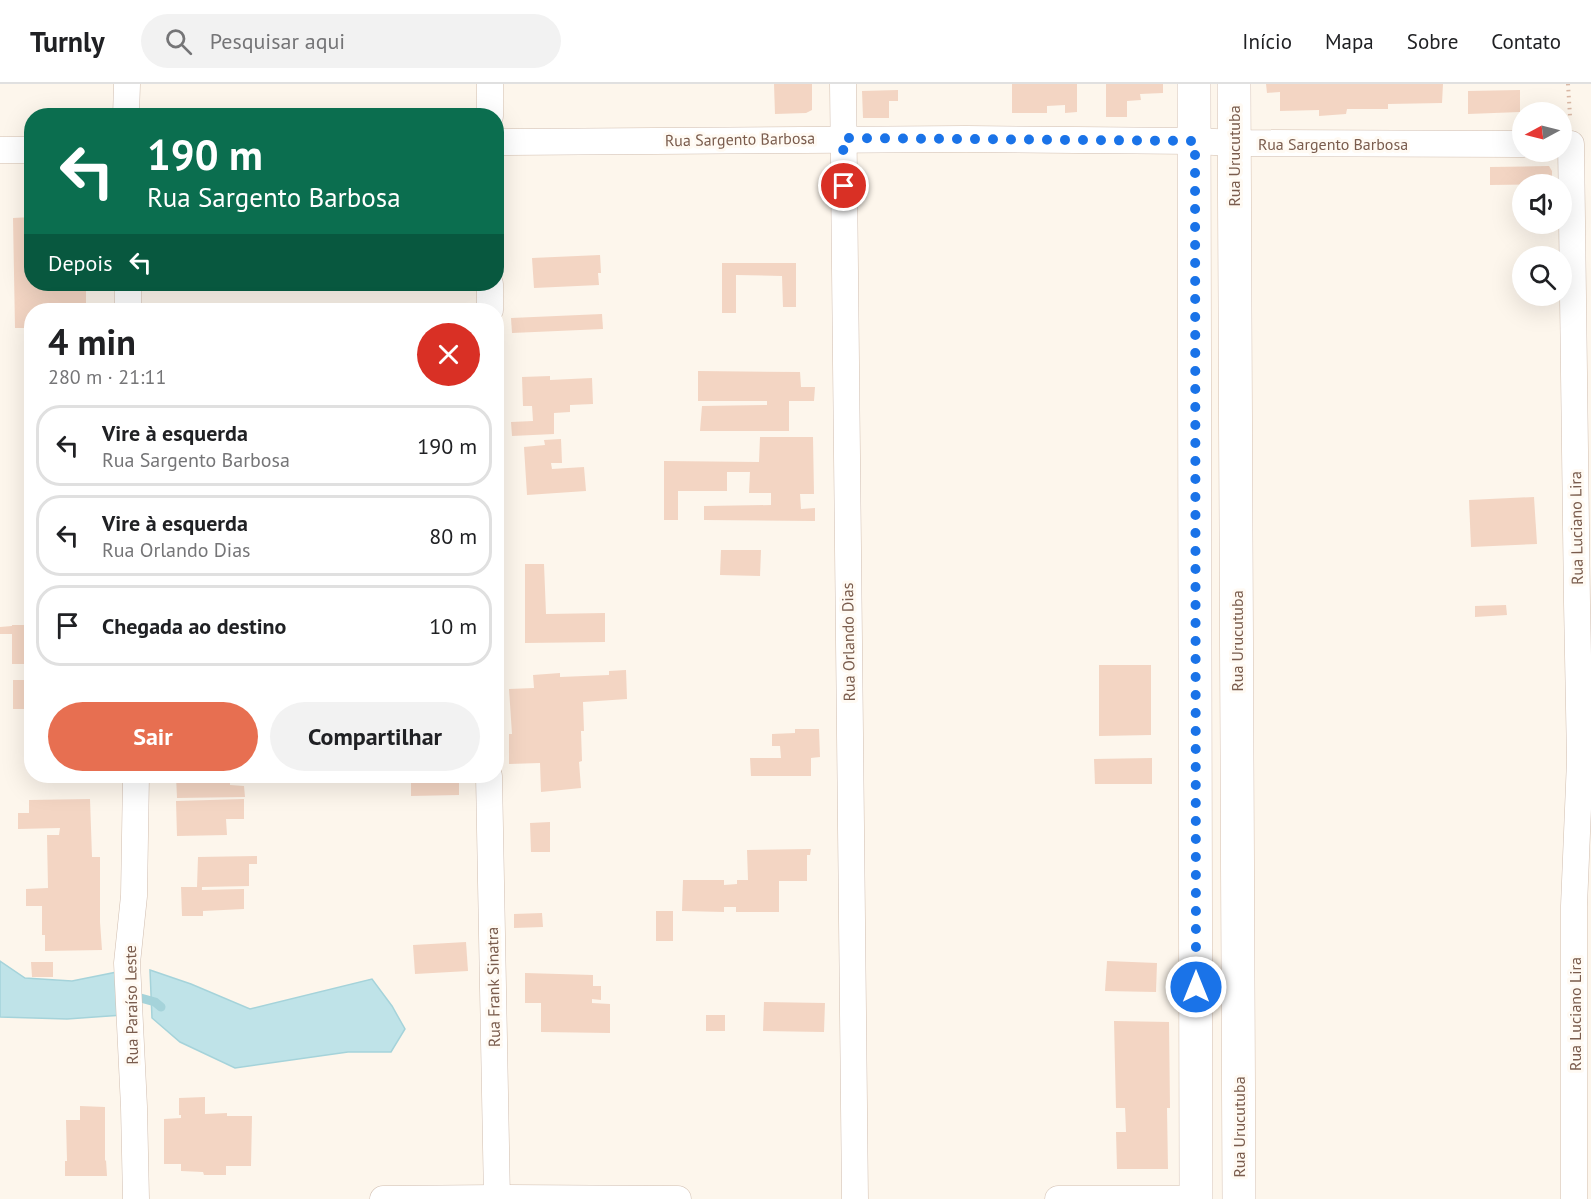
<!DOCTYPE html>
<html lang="pt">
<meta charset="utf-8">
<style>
:root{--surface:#fff;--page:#f2f2f2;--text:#202124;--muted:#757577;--line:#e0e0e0;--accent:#e76f51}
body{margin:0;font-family:"PT Sans",sans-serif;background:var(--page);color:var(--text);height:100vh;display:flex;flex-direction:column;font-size:22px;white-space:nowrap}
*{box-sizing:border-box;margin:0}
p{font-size:20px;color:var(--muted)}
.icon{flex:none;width:33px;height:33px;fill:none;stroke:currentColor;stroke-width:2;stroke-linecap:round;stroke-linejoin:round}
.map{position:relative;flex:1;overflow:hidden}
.panel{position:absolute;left:24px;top:219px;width:480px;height:480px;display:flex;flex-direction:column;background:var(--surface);border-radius:24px;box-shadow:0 6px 24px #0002}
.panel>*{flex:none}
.guide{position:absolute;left:24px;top:24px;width:480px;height:183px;border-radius:24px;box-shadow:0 6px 24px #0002;background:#0b6e4f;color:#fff;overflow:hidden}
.needle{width:39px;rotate:263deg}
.tools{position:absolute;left:1512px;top:18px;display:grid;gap:12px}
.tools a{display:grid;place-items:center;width:60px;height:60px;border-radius:50%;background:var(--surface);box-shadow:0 6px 24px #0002;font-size:30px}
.pin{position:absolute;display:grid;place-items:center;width:51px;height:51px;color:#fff;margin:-26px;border:3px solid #fff;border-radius:50%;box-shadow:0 2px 6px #0007}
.me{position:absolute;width:66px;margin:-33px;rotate:0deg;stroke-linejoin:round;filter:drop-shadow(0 0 4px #0008)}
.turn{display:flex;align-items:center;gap:21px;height:126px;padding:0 24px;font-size:27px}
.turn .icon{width:78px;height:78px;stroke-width:2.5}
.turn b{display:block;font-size:42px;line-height:51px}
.then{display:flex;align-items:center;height:57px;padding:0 24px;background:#0003;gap:12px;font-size:22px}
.round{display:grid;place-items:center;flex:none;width:63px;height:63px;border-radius:32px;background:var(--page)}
.head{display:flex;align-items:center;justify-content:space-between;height:102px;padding:0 24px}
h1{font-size:36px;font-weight:800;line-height:45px}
.cta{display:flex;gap:12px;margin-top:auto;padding:12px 24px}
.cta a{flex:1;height:69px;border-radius:36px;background:var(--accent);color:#fff;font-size:24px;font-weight:800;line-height:69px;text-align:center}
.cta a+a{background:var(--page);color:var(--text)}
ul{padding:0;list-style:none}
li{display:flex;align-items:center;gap:18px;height:81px;margin:0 12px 9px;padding:0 12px;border:3px solid var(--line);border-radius:24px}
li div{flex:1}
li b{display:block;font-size:22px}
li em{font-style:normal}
header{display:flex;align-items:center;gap:36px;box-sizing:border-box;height:84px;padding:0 30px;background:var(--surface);border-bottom:2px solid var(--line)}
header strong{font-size:28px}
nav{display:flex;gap:33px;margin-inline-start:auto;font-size:21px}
.search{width:420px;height:54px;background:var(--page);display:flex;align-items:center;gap:15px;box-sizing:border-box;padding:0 21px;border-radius:33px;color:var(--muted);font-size:22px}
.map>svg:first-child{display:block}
.water{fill:#bfe3e8;stroke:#a5d3da;stroke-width:1.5}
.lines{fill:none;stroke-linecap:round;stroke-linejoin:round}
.stream{stroke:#a5d3da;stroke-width:9}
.building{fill:#f3d5c3}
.street-casing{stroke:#d1beb0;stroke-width:27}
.secondary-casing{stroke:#d6c0b0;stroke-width:34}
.path{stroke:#d9b8a5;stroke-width:4;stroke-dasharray:1.5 4.5;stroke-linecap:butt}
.street{stroke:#fff;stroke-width:26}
.secondary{stroke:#fff;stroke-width:33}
.route{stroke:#1a73e8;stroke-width:10;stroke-dasharray:0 18}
.labels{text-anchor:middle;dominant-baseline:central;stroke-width:6;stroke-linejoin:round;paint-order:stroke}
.street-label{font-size:16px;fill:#7a5c4d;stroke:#fffaf3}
</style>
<header>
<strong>Turnly</strong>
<div class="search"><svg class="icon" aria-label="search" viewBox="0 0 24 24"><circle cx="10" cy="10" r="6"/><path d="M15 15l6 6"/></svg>Pesquisar aqui</div>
<nav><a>Início</a><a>Mapa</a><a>Sobre</a><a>Contato</a></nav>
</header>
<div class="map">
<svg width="1591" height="1115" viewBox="0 0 1591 1115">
<rect width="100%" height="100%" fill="#fdf6ec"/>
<!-- water -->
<g class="water">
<path d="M0,877L25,894L72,897L122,887L123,931L67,935L0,933Z"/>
<path d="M150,886L191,900L250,925L372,895L392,922L405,945L391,968H348L235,984L180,958L152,934Z"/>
</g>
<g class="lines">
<!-- stream -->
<path class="stream" d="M130,911L155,918L161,923"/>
</g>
<!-- building -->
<g class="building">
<path d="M774,0H812V26L806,29L775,30Z"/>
<path d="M1012,0H1077V28L1065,29V21L1047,22V29H1012Z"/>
<path d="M1106,0H1163V9L1140,10L1141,16L1127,17V33H1106Z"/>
<path d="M1266,0H1443L1442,19L1388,20V25H1347L1346,30L1319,32V26L1280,27V8L1267,9Z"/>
<path d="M898,6V17H889V34H863L862,7Z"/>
<path d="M1520,6V28L1468,30V7Z"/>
<path d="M1549,82L1552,87V100L1490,101V83Z"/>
<path d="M32,133V200H86V226H32V244H15L13,134Z"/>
<path d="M600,171L601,189H598L599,201L534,204L532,174Z"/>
<path d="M722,179H796V223H783L782,192L736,191V229H722Z"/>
<path d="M602,230L603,245L512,249L511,234Z"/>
<path d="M698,287L800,288L801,303H815L814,317H789V347H700L702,322L767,321V317H698Z"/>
<path d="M550,292V296L592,294L593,320L570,321V328L554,329V350L512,352L511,338L533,337L532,322H523L522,293Z"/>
<path d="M760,353H813L814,410H800L801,425L815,424V437L704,436V422L771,421V409H749L750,388H727V407H678V436H664V377L759,378Z"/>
<path d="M561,355L562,379H551L552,385L584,383L586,407L527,411L524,363L545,361L544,356Z"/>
<path d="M1534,413L1537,460L1471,463L1469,416Z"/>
<path d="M721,466H761L760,492L720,491Z"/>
<path d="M525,480H544L546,530L605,529V558L525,559Z"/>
<path d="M1506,521L1507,531L1475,533V522Z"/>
<path d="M12,541H32V580H12V550H0V543L12,542Z"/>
<path d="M1099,581H1151V651L1099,652Z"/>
<path d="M626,586L627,615L583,618L584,647H581L582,677L579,678L581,704L541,708L540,679L509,680V650H512L509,605L534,604L533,591L560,589V593L609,591V587Z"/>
<rect x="13" y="596" width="19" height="29"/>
<path d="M795,645H819L820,673L811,674V692H751L750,674H781L780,662H772V650L795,649Z"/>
<path d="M1152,674V700H1095L1094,675Z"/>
<path d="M176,692H230V701L244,702L245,713L177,714Z"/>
<path d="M411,692H459V711L411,712Z"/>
<path d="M90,715L92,773H100V838L102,866L45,867V851H42V822H26V805L48,804L47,751H59L60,744L18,745V729H29V716Z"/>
<path d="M244,715V735H226L227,751L177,752L176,717Z"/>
<path d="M550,738V768H531L530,739Z"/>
<path d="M811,765L810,771H807V797H779V828H736V823H724V828L682,827L683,796H724V801L737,800V796H748L747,766Z"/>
<path d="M257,772V780H249V802L202,803V806L244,805V825L203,827V832H182L181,803H197L198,773Z"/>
<rect x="656" y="827" width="17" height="30"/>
<path d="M542,829L543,843L514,844V830Z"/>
<path d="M466,858L468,887L415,890L413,861Z"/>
<path d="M1107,877L1157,879L1156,908L1105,907Z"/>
<path d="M31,878H53V893H32Z"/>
<path d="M525,889L593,891V902H601V916L592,915V919L610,920V949L541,948V919H525Z"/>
<path d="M764,918L825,919L824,948L763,947Z"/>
<rect x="706" y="931" width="19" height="16"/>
<path d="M1114,937L1169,938L1170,1024H1167L1168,1085H1117L1116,1048H1126L1125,1024H1116Z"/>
<path d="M205,1013V1030L227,1029V1032H252L251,1082H226V1091H204L203,1088L181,1087V1080H164V1035L181,1034V1031H179V1014Z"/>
<path d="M80,1022L105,1023V1077L106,1076L107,1092H65V1077H67L66,1036H80Z"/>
</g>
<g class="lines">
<!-- street casing -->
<g class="street-casing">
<g id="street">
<path d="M490,0V32"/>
<path d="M843,0L855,1115"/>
<path d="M126,32L127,0"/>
<path d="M496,58L966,55L1195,57L1234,59L1522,60"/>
<path d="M1571,60L1577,519L1580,676L1574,822V1115"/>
<path d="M0,66H32"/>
<path d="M128,200V226"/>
<path d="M490,226V200"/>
<path d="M489,692L497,1115"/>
<path d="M136,1115L134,1023L127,879L134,812L136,692"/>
<path d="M383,1115L497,1114L678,1115"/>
<path d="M1058,1115H1199"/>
</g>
</g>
<!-- secondary casing -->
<g class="secondary-casing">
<g id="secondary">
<path d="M1194,0L1196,1115"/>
<path d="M1234,0L1239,1115"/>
</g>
</g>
<!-- path -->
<path class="path" d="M1568,0L1570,32"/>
<!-- street -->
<use href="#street" class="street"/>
<!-- secondary -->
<use href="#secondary" class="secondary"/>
</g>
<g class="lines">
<!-- route -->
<path class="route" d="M844,102L843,54L1195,57L1196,903"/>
</g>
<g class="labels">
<!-- street labels -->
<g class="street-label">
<text transform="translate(740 55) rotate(-1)">Rua Sargento Barbosa</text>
<text x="1333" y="60">Rua Sargento Barbosa</text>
<text transform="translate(1234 72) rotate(-90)">Rua Urucutuba</text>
<text transform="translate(1576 444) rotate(-91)">Rua Luciano Lira</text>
<text transform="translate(1237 557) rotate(-90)">Rua Urucutuba</text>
<text transform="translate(848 558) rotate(-91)">Rua Orlando Dias</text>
<text transform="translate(493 903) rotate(-91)">Rua Frank Sinatra</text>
<text transform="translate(131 921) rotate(-91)">Rua Paraíso Leste</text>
<text transform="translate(1575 930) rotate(-90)">Rua Luciano Lira</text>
<text transform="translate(1239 1043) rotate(-90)">Rua Urucutuba</text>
</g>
</g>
</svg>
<div class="tools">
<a><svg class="needle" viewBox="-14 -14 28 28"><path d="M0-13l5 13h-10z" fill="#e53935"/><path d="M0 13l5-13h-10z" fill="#757577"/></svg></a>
<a><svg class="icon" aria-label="sound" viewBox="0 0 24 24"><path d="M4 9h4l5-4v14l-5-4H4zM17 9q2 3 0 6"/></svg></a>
<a><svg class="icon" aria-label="search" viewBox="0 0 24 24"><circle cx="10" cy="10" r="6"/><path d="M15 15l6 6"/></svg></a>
</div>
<div class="pin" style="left:844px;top:102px;background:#d93025"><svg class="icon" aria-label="arrive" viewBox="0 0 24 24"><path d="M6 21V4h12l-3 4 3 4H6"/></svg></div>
<svg class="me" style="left:1196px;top:903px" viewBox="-20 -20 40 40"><circle r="17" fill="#1a73e8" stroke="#fff" stroke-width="3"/><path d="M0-11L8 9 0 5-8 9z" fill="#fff"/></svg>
<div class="guide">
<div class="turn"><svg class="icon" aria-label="left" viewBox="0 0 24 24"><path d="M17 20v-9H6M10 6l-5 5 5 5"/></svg><div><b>190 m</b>Rua Sargento Barbosa</div></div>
<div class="then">Depois<svg class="icon" aria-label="left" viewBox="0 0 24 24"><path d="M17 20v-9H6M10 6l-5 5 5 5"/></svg></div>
</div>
<section class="panel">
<div class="head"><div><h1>4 min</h1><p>280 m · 21:11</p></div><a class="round" style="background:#d93025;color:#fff"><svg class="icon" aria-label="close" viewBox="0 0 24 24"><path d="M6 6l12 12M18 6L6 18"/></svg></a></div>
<ul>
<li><svg class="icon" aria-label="left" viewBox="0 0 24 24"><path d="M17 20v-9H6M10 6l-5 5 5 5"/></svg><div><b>Vire à esquerda</b><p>Rua Sargento Barbosa</p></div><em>190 m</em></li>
<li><svg class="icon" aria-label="left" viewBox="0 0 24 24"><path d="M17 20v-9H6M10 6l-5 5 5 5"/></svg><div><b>Vire à esquerda</b><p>Rua Orlando Dias</p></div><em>80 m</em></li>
<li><svg class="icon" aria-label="arrive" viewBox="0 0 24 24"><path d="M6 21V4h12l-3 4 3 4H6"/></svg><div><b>Chegada ao destino</b></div><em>10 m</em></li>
</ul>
<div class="cta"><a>Sair</a><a>Compartilhar</a></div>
</section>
</div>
